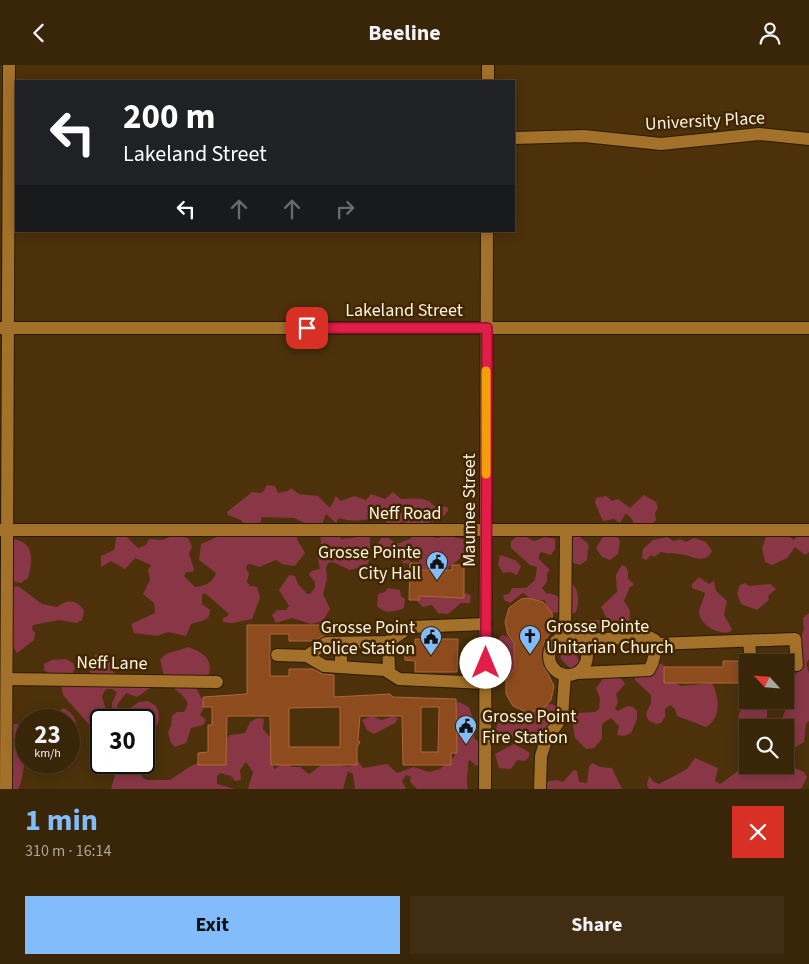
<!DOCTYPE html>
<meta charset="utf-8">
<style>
:root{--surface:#392508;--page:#402d12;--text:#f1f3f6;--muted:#aba59c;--line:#534229;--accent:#83bcfb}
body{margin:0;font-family:"Source Sans 3",sans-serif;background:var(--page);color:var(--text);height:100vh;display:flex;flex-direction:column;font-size:19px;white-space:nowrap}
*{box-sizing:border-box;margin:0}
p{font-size:16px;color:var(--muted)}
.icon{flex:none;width:28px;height:28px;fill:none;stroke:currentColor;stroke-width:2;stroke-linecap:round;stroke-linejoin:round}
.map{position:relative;height:724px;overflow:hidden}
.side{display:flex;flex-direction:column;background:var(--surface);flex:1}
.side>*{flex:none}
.hud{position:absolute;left:15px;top:15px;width:500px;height:152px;border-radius:0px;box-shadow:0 2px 12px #0003,0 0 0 1px var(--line);background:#202124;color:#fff;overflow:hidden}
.needle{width:32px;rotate:296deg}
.tools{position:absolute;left:739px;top:589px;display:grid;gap:10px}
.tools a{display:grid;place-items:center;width:55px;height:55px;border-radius:0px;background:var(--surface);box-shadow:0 2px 12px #0003,0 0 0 1px var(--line);font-size:25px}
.speed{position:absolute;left:15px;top:644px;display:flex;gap:10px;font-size:25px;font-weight:700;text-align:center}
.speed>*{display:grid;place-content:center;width:65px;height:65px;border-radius:50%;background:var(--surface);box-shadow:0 2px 12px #0003,0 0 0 1px var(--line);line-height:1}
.speed small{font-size:12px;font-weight:400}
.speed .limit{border:2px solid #111;border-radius:8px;background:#fff;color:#111}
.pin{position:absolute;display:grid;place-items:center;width:42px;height:42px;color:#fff;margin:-21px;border-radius:10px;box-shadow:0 2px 8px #0006}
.me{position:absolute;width:55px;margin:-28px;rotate:0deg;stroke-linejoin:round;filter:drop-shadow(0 0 4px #0008)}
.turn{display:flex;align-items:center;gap:18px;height:105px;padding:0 25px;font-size:22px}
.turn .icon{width:65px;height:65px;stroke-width:2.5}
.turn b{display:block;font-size:35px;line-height:42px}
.lanes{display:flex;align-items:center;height:48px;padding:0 25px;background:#0003;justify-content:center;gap:25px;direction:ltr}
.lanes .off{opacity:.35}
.round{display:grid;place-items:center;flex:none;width:52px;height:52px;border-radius:0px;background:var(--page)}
.summary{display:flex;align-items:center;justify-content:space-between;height:85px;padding:0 25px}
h1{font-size:30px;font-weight:700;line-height:38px;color:var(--accent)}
.button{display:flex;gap:10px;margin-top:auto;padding:10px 25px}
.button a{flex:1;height:58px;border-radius:0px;background:var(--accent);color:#111;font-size:20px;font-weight:700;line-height:58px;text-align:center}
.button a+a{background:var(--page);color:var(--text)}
header{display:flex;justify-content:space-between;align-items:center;height:65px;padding:0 25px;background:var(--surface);font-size:22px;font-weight:700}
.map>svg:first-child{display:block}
.green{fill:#893747}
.building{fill:#8e4b1e;stroke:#ad683c;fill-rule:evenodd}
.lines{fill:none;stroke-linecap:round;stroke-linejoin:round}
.minor-casing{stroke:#2b1b05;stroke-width:14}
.minor{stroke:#a4712a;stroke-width:12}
.route-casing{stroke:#92132f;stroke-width:12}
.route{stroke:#e11d48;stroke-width:9}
.slow{stroke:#f59e0b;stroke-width:9}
.labels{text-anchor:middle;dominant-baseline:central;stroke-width:5;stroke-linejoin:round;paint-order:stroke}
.street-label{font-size:18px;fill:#fdf1e4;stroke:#412700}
.poi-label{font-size:18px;fill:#fdf1e4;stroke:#412700;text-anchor:end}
</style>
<header><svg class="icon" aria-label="back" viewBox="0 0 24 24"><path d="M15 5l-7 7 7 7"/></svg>Beeline<svg class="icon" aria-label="person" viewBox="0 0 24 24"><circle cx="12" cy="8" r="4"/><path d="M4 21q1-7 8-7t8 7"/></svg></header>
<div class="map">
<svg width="809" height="724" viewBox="0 0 809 724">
<rect width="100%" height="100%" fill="#4c310b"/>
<!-- green -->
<g class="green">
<path d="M267,420L275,421L278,428L288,426L291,423L299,429L318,431L330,443L336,431L341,436L354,431L366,435L371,429L385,434L393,427L401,434C414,434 427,430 436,443L444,441L448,443V446L441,454L417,461L402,457C388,462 390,458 378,452C364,456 352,457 339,453L336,458L326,449L322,459L339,469L341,474L358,472L360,469L370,471V494L367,500L350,505L333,497L328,498L326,503L327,514L323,529L330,544L323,556L311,559L292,553L276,558L272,550L277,545H286L289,541L279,525L289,510L295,511L298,519L307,529H310L315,523V517L309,510L311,506L320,504L317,489L321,477L320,470L311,461L294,453L262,452L259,461L276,472L298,467L297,474L305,488L295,501L282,499L276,495L259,502L251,499L247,500L246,504L249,508L247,517L250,521L257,522L260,533L252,554L232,558L223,557V553L228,551V548L205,528L202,530V539L210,545C211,557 199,556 191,559L186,571L168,567L157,571L134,568L131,559L155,548L154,538L143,529L150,515L148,505L151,500L135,493L125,504L111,496L101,502V491L114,485L117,469L125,470L138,483L146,480L149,474L162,475L177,469L189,474L192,482L189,489L194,504L193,507H186L184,511L195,522C205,521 212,518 216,508L199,495L201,479L245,460L241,455L228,450L227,447L252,427L262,428Z"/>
<path d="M644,430L656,437L658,443L655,448L656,455L649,462L634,459L632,454L626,448L620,458L614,454L603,456L595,438L596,433L606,431L612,436L618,434L630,443Z"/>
<path d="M809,467V487L805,490L795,482L787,493L772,500L765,497L762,483L767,469L783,468L794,475L798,470Z"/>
<path d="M428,469L436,473L448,471L468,475L469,478L463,491L447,504C437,499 430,507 419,504V496L416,492H412L409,498L404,499L396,488L383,492L376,483L381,473H389L396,479L410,474L413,470Z"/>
<path d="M520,469L534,476L545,472L555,474V484L551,490L541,487L539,489V494L550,505L547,508V517L542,523L546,528C556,529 558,530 564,539L570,516C578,523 581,538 575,548L571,549L564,546L553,548L547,544L545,535L534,536L523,528L510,538L504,535L503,530L509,529L512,523H526L535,515L537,502L530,500L511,483V476Z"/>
<path d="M577,470C593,482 588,477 587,495L580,500L571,497L564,472Z"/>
<path d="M604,470L617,471L620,476L618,489L610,495L602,492L596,483Z"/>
<path d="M667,472L674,476L680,474L686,477L694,473L706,477L712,486C704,501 691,490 680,489C673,488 668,489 661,487L654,492L651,490L646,495L642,493L643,484L653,475Z"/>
<path d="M13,474C35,477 33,497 28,513L21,518L12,516L2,503L0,505V482Z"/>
<path d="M500,490L515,495L521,501L517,510L510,507L503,508L498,500Z"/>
<path d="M622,500C629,501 628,509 628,513L634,520L630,522L624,536L630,545L629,566L618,563L617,555L608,562L603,559L600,564L595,565L589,559L590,555H605L606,552L601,542L617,527L616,510Z"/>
<path d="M699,512L709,519L714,516L716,526L727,536L724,550L732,564L730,567C719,570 701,561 699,548C699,541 704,535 705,528L692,523V519Z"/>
<path d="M745,518L749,521L770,519L776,524L768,531L769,535L757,545L741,539L737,528L740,520Z"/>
<path d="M18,521L42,539L57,542C66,534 78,534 84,546L82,555L77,558L59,555L33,560L32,564L35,568L34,575L17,588L14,583L6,582L12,522Z"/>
<path d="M388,523L400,525L401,531L405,534L404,543C395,547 384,549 377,541L378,529L385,527Z"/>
<path d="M466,528L471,531L470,538H461L448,549L438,548L432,540L423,542L417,536L418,531C434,530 450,532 466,528Z"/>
<path d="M809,548V594L806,599L809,608V656L806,658L804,677L796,682C788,679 785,671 785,662H781V656L790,634L793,613L801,603L800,574L804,565L803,553Z"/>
<path d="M502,570C517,572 518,594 514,606L504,610L495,602L494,578Z"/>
<path d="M565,578L578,584L576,590L582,601L572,605L561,594L560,582Z"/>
<path d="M188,582C202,587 213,593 209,609L194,619L205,640L200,650L206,655L203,660L191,663L186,678L175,682L171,678L168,667L171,661L172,651L177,647H184L188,639C184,628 175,626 168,618C162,611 163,602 160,595C167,585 178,587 188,582Z"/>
<path d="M100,589L109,594L113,606L117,611C134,610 136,606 150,619V623L137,632L126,628L117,640L120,649L117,655H113L112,638L117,627L112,624H106L102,631L106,645L101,655V662L93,664L63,630L61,619L44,605V599L52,595L66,594L73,598L75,603L71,612L91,609L89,604L95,590Z"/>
<path d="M647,597C678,597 663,614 681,621L712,618C719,632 722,653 706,662L677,651L675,644L670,640L665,644V652L661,658L656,659L648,655L646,649L651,638V630L635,615L634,609L640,600Z"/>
<path d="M605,611C614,611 620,610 625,619L616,629L618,637L615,644L618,646L627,641L633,642L637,646V654L631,668L624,671L617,670L619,661L611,653L602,659V674L594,683L586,684L575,673L572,654L577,648L595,647L599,644L600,633L596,623Z"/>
<path d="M747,622L748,635H770L767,639V656L757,661L746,662L738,652L743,639L738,630Z"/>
<path d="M148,636L156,641C163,655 157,665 144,671V655H127L124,647L139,637Z"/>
<path d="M459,637L469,642L474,656V673L481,679V699L476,701L470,695L468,697C469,707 465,715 468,724H417L410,717L411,712L406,710L402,716L406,724H355L353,709L348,706L343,724H248L253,707L246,697L240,705L241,715L235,716L231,711L220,708L217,711V719L235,724H111L115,710L109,703L110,698H119L137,703L143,713L147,715H170L189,702L204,695L230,670L245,668L250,657L258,653L264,654L263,664L272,674L273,702L275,704L284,698L292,702H300L309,709C315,706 320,699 326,698C340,695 347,709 358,696L363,703L387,699L397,708L414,702L429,707L440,704L455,691L452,639Z"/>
<path d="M552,639L557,642C563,656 565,661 555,674L545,673L534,679L519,666L506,677L496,664L498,658C511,655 516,656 523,644Z"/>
<path d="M63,643C75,648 83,664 69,672V655H49Z"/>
<path d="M372,651L381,655L394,651L398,654L395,658L374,669L367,665L362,655Z"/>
<path d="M0,659H17L24,663C28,673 24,716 18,724H8L0,676Z"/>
<path d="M514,679L529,687V692L525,696L517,695L511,704L499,703L495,689Z"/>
<path d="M695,693L718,703L715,716L720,719C728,715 744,698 754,700C758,701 760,705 763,707L787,700L804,707L807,712L801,724H649L647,720L649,711L654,717L659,719L687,704Z"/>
<path d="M592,698L600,702L612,703L622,724H543L546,717L557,715L563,717L574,705L577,706L579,717L587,718L589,702Z"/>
</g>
<!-- building -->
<g class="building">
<path d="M410,498H419V505H452V500H464V533L419,531V535H409Z"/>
<path d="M528,533L543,537L552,548L553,563L543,579L549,582L548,599L544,601L554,621L551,635L546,641L540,645L526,647L513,641L506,629V615L515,603L514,578L508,570L505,557L509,543L521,534Z"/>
<path d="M247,560H335V570H325L315,576H289V569H270V611H289V604H313L323,609L334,610V632L390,629L393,632L456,634L457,688H451V700H403L402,651H360L358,675L360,677L357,682V700H271L270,651H227L226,700H198V688L208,687V660H212V642H203V632L247,629ZM340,642V682H289V643ZM421,642H439L438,687H421Z"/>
<path d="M415,574H458L457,607H415V596L405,595V587H415Z"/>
<path d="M723,596H743L748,605V618H664V602H723Z"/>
</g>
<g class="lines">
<!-- minor casing -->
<g class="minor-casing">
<g id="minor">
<path d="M488,16V0"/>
<path d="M514,73L584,71L661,79L759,69L809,74"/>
<path d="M0,263H809"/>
<path d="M0,465H809"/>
<circle cx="568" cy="591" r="19"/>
<path d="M565,572L566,465"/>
<path d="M749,576L751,598"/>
<path d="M388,577L389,606"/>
<path d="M655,579L795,574L797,600H785"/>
<path d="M277,590L307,591L324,601L385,605L399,614L486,618"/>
<path d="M307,591L326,578L388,577L410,562L486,559"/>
<path d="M341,602V578"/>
<path d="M578,608L649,605C655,595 656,586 655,575L649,572L580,575"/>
<path d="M7,614L217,617"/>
<path d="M6,724L9,0"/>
<path d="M485,724L487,166"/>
<path d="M540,724L541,691L546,675L562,652L565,610"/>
</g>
</g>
<!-- minor -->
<use href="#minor" class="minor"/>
</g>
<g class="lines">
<!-- route casing -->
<g class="route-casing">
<path id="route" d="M307,263H487L486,598"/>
</g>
<!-- route -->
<use href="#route" class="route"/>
<!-- slow -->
<path class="slow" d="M486,409V306"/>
</g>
<!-- icons -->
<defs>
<g id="civic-pin" transform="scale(1.125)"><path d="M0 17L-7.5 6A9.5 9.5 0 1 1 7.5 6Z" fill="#83bcfb" stroke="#412700"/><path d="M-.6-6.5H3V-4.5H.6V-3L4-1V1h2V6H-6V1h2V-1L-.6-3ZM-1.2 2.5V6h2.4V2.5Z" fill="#111"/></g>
<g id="church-pin" transform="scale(1.125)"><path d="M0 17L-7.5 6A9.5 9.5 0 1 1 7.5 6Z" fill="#83bcfb" stroke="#412700"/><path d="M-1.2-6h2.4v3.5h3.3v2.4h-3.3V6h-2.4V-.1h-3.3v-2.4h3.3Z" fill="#111"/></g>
</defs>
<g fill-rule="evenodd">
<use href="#civic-pin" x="437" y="497"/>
<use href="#church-pin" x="530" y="571"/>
<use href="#civic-pin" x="431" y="572"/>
<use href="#civic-pin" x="466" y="661"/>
</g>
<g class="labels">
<!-- street labels -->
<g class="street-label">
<text transform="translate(705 56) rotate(-3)">University Place</text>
<text x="404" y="245">Lakeland Street</text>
<text transform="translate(469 445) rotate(-90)">Maumee Street</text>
<text x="405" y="448">Neff Road</text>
<text transform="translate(112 598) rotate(1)">Neff Lane</text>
</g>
<!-- poi labels -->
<g class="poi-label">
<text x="421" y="487">Grosse Pointe<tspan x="421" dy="21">City Hall</tspan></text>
<text x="546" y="561" text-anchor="start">Grosse Pointe<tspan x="546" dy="21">Unitarian Church</tspan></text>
<text x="415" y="562">Grosse Point<tspan x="415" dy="21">Police Station</tspan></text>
<text x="482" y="651" text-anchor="start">Grosse Point<tspan x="482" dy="21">Fire Station</tspan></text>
</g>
</g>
</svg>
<div class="tools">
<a><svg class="needle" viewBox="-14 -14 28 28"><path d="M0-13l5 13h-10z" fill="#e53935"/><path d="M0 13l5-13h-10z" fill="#aba59c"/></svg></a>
<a><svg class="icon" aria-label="search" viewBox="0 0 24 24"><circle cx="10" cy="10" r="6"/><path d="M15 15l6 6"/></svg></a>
</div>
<div class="speed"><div>23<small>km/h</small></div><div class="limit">30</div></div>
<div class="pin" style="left:307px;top:263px;background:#d93025"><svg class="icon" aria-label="arrive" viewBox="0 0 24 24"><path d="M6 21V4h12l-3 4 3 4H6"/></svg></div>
<svg class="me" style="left:486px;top:598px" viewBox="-20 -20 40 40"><circle r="19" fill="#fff"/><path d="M0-13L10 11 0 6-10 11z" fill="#e11d48"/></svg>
<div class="hud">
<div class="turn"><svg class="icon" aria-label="left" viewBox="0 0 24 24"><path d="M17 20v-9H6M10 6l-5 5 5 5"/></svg><div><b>200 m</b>Lakeland Street</div></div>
<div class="lanes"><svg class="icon" aria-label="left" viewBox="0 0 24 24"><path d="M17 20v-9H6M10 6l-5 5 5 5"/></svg><svg class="icon off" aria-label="ahead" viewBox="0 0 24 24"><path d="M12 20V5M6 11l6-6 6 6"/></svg><svg class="icon off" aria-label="ahead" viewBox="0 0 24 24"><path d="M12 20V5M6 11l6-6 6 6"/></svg><svg class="icon off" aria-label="right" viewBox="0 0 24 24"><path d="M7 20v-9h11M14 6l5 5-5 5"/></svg></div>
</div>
</div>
<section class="side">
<div class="summary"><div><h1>1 min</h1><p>310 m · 16:14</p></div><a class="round" style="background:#d93025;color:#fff"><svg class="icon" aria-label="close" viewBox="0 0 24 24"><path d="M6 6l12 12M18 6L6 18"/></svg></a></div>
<div class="button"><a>Exit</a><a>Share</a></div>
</section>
